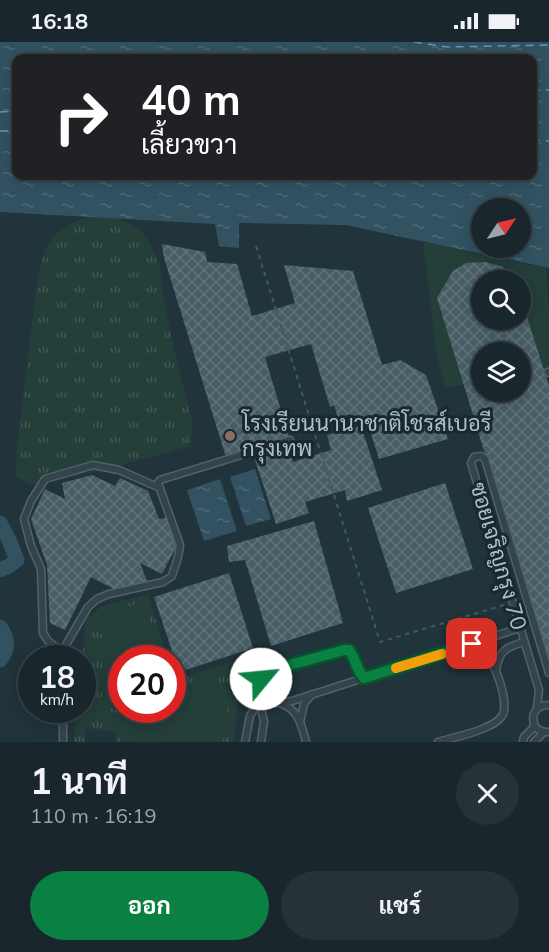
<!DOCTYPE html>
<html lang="th">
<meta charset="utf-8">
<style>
:root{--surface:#19262c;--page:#263238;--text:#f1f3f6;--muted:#9fa5a9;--line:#374348;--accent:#0b8043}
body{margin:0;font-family:Mulish,Sarabun,sans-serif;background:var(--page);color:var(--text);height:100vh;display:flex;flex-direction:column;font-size:22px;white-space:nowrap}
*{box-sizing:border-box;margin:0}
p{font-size:20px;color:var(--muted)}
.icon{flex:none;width:33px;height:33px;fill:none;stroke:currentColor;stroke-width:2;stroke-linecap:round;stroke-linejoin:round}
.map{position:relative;height:700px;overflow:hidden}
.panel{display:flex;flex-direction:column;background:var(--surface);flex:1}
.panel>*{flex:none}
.hud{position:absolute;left:12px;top:12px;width:525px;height:126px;border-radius:12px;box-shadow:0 3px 15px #0003,0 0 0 2px var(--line);background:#202124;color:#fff;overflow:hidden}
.needle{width:39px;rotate:55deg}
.controls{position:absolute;left:471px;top:156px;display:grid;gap:12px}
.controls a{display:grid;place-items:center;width:60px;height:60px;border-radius:50%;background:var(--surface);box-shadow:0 3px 15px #0003,0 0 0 2px var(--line);font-size:30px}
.speed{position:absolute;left:18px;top:603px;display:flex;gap:12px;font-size:30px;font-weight:700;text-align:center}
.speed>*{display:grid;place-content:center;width:78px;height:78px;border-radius:50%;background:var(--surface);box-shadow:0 3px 15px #0003,0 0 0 2px var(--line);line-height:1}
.speed small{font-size:15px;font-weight:400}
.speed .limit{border:9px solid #d22;background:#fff;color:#111}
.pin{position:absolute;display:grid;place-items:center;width:51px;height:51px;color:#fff;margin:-26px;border-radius:12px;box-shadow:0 3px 9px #0006}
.me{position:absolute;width:66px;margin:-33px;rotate:62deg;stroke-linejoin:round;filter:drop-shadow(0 0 4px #0008)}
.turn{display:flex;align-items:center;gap:21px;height:126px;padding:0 30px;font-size:27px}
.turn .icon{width:78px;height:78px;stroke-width:2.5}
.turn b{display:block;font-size:42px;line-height:51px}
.round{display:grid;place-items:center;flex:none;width:63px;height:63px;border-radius:32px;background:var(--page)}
.headline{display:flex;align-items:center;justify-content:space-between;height:102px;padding:0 30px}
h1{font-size:36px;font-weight:700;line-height:45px}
.button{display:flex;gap:12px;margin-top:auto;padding:12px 30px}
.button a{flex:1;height:69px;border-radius:36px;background:var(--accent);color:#fff;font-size:24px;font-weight:700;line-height:69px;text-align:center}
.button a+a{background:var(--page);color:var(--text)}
.status{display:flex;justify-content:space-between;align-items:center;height:42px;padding:0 30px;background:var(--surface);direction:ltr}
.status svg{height:16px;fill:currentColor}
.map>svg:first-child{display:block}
.grass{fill:url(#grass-tufts)}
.garden{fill:#243e39;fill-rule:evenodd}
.water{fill:url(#water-ripples);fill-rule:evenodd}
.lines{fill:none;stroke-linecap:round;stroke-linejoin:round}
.canal{stroke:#325261;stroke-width:15}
.ferry{stroke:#6695a9;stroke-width:1.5;stroke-dasharray:8 6;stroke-linecap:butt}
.building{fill:url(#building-cross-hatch);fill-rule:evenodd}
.lane-casing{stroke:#526269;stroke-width:9}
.path{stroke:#425b57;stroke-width:2;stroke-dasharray:4.5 4.5;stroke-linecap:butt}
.lane{stroke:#34444c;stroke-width:6}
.route-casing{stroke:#07532c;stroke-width:15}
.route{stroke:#0b8043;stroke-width:10}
.slow{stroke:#f59e0b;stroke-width:10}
.education-dot{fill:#8d6e63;stroke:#1a2930;stroke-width:2}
.labels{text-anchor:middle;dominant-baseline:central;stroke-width:6;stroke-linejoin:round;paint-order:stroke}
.poi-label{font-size:22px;fill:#afbfc8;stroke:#1a2930;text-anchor:start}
.street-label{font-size:22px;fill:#afbfc8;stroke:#1a2930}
</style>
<div class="status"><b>16:18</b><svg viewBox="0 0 49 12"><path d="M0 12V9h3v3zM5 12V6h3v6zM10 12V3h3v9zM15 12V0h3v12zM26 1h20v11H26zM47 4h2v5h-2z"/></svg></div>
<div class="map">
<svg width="549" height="700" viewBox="0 0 549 700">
<defs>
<pattern id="grass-tufts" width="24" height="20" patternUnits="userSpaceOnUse" patternTransform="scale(1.5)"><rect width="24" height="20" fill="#243e39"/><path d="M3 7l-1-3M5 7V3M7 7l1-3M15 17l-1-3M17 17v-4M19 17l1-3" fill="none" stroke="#415854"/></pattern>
<pattern id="water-ripples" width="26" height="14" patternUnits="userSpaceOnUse" patternTransform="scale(1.5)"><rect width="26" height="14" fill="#325261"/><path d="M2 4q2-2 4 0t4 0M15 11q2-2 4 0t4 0" fill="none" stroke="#4d6976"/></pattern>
<pattern id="building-cross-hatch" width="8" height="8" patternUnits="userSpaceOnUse" patternTransform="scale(1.5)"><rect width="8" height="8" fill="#485e67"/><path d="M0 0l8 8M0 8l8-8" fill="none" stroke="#60737b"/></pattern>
</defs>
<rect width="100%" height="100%" fill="#21333b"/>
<!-- grass -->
<g class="grass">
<path d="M95,175H113L131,182L141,189L149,199L160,222L162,246L171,294L193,383L190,404L111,426L45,441L31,442L16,435L17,403L37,239L45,207L56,192L69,183L82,177Z"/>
<path d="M148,552L167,616H122V668H172L173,634L174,638L242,617L234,700H116V690L86,686L85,700H74L77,668H82V616L86,579L100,565Z"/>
</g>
<!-- garden -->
<g class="garden">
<path d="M423,200L546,226L549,271V335L521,338L520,310H482L481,342L446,345L437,317ZM482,238H520V278H482Z"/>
<path d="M143,560L161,616H122L121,639L117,640L96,575Z"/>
<path d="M173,644L229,651L223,700H124L128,668H172Z"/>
</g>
<!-- water -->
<g class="water">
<path d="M0,0H549V226L345,183L239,181V206L219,204L215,182L0,170ZM16,16H532V134H16ZM482,166H520V206H482Z"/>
<path d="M255,427L271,477L246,484L230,435Z"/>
<path d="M220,437L237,489L204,499L187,448Z"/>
</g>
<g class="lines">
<!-- canal -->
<g class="canal">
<path d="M0,481L9,498L17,518L9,524L0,528"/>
<path d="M0,585C8,596 9,607 0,618"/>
</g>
<!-- ferry -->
<g class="ferry">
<path d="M414,0L447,5L549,3"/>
<path d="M532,48H549"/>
<path d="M0,70L16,69"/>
<path d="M0,89H16"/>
<path d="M532,98L549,99"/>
</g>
</g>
<!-- building -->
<g class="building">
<path d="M162,202L205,210L207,220L237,222L252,274L295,261L284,223L353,229L382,323L400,318L426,333L448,397L379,417L367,379L353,382L350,372L338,376L334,363L330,365L311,302L265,315L289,395L226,415L164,216Z"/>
<path d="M485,220L503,225L514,238H482V278H520V253L549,344V620L437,256L453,229L466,221ZM482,310H520V350H482Z"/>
<path d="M361,384L382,448L347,459L345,448L305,460L309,471L276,482L255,418L289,407L293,420L331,408L327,393Z"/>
<path d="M92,433L115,444L120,436L148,449L159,477L167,476L177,503L162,532L140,521L147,539L116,548L91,535L65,588L50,581L47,523L31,477L45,447L65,457L62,441Z"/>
<path d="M445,441L473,527L396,551L368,466Z"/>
<path d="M314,479L343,581L271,604L245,518L229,520L227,504Z"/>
<path d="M229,531L253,606L179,630L154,555Z"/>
</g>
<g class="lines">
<!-- lane casing -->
<g class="lane-casing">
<g id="lane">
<path d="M548,330L549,331"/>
<path d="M64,611L48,599L43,591L41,527L31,504L24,477L31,459L45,437L93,423L119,428L160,446"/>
<path d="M64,616V606L88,565L97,557L109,552L163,540L172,534L178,515L180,503L158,441L160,438L290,398"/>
<path d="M496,628C499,609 506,605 524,600"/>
<path d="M259,659L275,661L292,659L520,586"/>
<path d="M282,662C299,668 302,685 306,700"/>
<path d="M549,663C534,663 529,676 537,687L544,690H549"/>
<path d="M537,666L539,648L471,421L474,415L481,414L485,417L549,631"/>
<path d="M300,680L304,662L312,652"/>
<path d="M63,700V668"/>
<path d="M245,700L250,674L259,659"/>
<path d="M261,700L264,679L259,659L261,637L263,632L268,629L344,608H349C356,617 356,627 364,636"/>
<path d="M438,700C454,695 493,688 502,674C510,662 495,618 483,610C478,606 471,606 465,606"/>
<path d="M523,700L524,695L535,684"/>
<path d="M534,700L544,690"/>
</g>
</g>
<!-- path -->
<path class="path" d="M256,204L380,600L504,563"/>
<!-- lane -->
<use href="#lane" class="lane"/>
</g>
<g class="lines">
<!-- route casing -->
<g class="route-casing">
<path id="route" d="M261,637L263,632L268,629L344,608H349C356,617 356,627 364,636L472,602"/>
</g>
<!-- route -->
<use href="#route" class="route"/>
<!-- slow -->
<path class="slow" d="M396,626L442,612"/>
</g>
<!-- markers -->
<circle class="education-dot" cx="230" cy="394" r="6"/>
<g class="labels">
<!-- poi labels -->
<g class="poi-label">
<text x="242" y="381">โรงเรียนนานาชาติโชรส์เบอรี<tspan x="242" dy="25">กรุงเทพ</tspan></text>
</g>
<!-- street labels -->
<g class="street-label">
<text transform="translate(499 514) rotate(74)">ซอยเจริญกรุง 70</text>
</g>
</g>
</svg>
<div class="controls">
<a><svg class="needle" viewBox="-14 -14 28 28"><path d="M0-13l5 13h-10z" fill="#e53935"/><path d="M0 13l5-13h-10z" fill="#9fa5a9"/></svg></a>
<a><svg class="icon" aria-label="search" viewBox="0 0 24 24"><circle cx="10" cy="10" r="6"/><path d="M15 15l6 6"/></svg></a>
<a><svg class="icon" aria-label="layers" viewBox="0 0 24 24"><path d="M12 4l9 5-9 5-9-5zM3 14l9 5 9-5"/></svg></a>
</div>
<div class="speed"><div>18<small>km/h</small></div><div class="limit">20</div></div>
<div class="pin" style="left:472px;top:602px;background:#d93025"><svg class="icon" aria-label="arrive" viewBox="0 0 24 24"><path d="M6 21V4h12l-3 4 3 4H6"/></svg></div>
<svg class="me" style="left:261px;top:637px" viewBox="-20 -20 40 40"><circle r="19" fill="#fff"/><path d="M0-13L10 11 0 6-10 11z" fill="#0b8043"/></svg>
<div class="hud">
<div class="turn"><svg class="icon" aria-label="right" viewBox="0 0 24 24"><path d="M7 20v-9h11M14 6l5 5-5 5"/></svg><div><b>40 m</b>เลี้ยวขวา</div></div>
</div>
</div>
<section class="panel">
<div class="headline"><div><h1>1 นาที</h1><p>110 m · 16:19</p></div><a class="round"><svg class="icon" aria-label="close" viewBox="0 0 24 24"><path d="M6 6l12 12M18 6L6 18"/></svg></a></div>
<div class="button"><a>ออก</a><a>แชร์</a></div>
</section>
